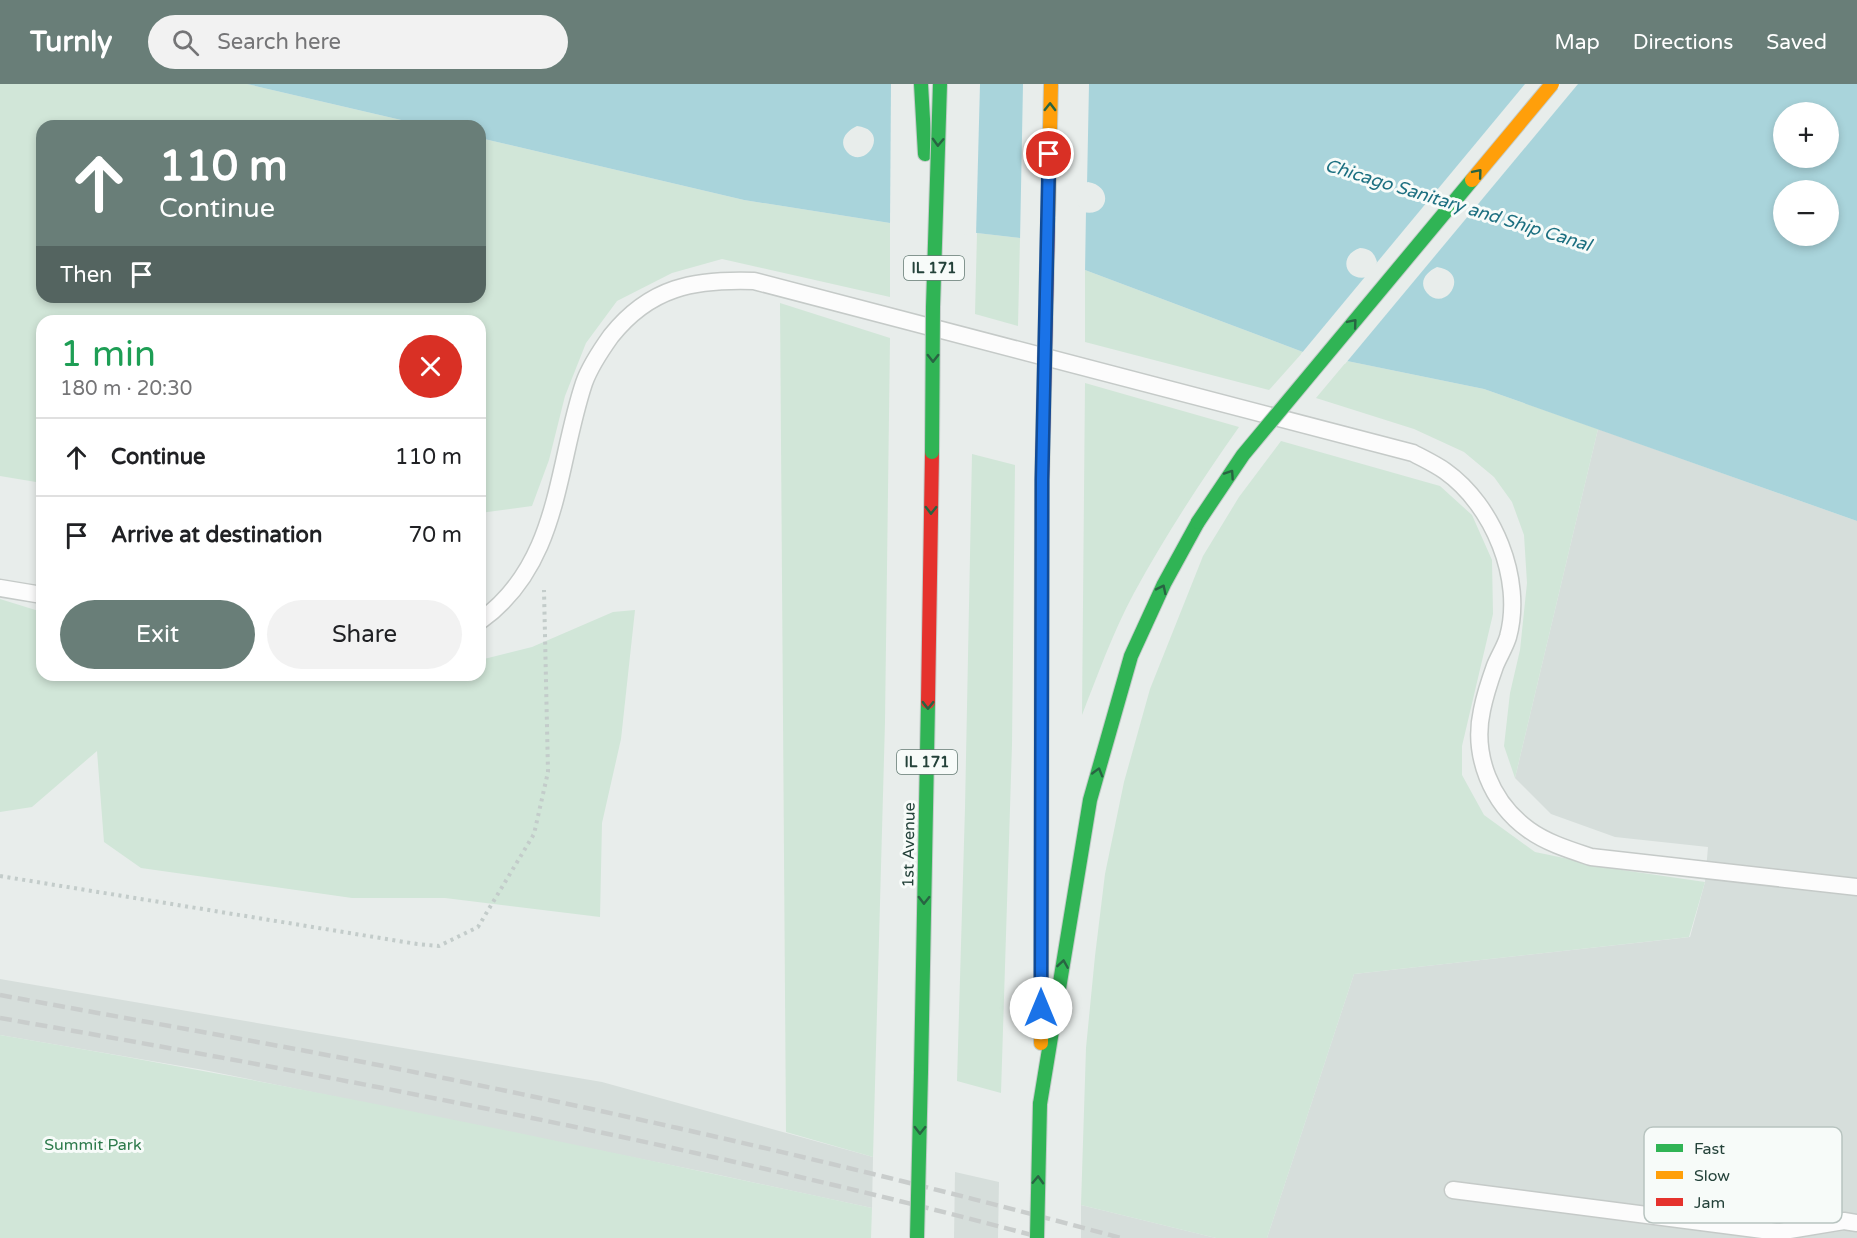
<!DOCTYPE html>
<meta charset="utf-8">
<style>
:root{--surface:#fff;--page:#f2f2f2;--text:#202124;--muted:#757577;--line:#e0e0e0;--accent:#697e78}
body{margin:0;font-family:"Varela Round",sans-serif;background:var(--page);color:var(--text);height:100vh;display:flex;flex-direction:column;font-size:22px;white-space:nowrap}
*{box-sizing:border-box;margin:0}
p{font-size:20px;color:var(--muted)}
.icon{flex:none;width:33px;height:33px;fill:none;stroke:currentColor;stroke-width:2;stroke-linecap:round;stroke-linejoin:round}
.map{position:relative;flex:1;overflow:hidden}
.details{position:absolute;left:36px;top:231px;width:450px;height:366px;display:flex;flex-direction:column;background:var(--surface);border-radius:18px;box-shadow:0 3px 9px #0003}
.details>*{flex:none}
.guide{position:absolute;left:36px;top:36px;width:450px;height:183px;border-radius:18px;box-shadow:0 3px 9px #0003;background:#697e78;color:#fff;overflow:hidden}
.fabs{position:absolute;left:1773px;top:18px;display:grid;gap:12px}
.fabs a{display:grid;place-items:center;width:66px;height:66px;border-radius:50%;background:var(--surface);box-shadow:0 3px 9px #0003;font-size:30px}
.pin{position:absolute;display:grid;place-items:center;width:51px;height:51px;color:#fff;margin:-26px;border:3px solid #fff;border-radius:50%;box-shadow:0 2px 6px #0007}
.me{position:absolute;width:66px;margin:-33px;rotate:0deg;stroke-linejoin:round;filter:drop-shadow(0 0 4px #0008)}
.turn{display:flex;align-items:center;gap:21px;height:126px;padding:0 24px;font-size:27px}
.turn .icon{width:78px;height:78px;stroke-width:2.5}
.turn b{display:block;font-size:42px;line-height:51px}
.then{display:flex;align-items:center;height:57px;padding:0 24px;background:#0003;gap:12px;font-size:22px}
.round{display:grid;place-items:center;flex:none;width:63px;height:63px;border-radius:32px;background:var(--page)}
.headline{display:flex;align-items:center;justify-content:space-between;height:102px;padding:0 24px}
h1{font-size:36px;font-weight:600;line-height:45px;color:#1e9e55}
.action{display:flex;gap:12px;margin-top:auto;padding:12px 24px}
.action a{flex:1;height:69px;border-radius:36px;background:var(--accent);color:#fff;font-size:24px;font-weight:600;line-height:69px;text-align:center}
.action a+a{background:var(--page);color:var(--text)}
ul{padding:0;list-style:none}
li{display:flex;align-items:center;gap:18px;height:78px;padding:0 24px;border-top:2px solid var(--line)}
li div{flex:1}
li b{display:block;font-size:22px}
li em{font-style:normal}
header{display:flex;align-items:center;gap:36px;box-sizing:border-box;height:84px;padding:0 30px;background:var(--accent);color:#fff}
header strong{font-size:28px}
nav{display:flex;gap:33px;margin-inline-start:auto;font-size:21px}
.search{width:420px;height:54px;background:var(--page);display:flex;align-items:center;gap:15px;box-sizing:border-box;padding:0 21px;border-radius:33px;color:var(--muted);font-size:22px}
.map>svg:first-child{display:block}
.built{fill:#d6dedb}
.green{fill:#d1e6d8}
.water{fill:#a9d4db;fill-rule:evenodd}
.pier{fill:#e8edeb}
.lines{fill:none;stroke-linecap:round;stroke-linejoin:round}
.lane-casing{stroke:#c5cac8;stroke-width:19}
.fast-casing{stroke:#c3ccc9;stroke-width:16}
.slow-casing{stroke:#c3ccc9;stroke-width:16}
.jam-casing{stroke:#c3ccc9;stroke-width:16}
.path{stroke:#c3ccca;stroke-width:4;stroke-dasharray:3 4.5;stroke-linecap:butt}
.lane{stroke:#fcfcfc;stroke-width:16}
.fast{stroke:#30b455;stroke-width:14}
.slow{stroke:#ff9f0a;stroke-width:14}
.jam{stroke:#e5322d;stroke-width:14}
.rail{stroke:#c9cdcc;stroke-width:4.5;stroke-dasharray:12 6;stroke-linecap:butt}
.fast-bridge-casing{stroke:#c3ccc9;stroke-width:16;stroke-linecap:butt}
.slow-bridge-casing{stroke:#c3ccc9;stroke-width:16;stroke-linecap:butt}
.jam-bridge-casing{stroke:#c3ccc9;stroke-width:16;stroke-linecap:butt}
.fast-bridge{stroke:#30b455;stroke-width:14}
.slow-bridge{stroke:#ff9f0a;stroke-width:14}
.jam-bridge{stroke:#e5322d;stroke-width:14}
.oneway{stroke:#286442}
.route-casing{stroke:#114b97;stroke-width:15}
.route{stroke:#1a73e8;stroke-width:10}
.labels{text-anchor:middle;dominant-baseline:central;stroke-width:6;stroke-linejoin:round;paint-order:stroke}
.shield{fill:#f7fbf9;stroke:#637a73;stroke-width:1.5}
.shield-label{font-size:15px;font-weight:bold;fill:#24423a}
.street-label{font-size:16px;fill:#24423a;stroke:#f7fbf9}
.park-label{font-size:16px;fill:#2d7a4b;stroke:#f7fbf9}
.water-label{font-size:18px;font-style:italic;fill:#1c6f80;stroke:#f7fbf9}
.key{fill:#f7fbf9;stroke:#b8c4c0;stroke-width:1.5}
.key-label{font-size:16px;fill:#24423a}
</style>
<header>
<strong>Turnly</strong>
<div class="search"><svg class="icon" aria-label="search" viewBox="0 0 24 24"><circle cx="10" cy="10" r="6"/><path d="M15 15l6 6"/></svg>Search here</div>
<nav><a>Map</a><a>Directions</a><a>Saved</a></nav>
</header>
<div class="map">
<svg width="1857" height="1154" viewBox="0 0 1857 1154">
<rect width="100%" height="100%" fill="#e8edeb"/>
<!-- built -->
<g class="built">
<path d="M1598,345L1857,437V1154H1267L1354,890L1690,853L1705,798L1708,763L1615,753L1551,730L1515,694Z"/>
<path d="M0,895L602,998L873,1073L872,1124L705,1088L204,986L0,951Z"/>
<path d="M955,1088L999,1098L998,1154H954Z"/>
<path d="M1081,1121L1216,1154H1081Z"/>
</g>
<!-- green -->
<g class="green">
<path d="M0,0H247L427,42H42V213H480V54L744,116L890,139V213L722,175L672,189L617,217L586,259L565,312L549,376L532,422L480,429V237H42V399L0,392Z"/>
<path d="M977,149L1020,154L1018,242L975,230Z"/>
<path d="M1085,186L1303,268L1269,306L1085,258Z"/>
<path d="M780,219L890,254L885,638L873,1073L786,1048Z"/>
<path d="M1347,277L1484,305L1598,345L1515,694L1504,662L1510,609L1520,566L1527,499L1524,451L1512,418L1494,393L1464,368L1414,345L1316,314Z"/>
<path d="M1085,299L1239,343C1201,397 1165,452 1134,509C1113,548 1098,590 1082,631Z"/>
<path d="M1281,357L1440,402L1472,431L1492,476L1493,530L1462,662V691L1484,731L1535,768L1622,786L1705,798L1689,853L1354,890L1267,1154H1216L1081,1121L1086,964L1095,872L1105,790L1124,698L1150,605L1203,472L1239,413Z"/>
<path d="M972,370L1015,381L1012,661L1001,1009L957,997L965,724Z"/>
<path d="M0,515L42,528V591H480V576L532,563L613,528L635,526L621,655L602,739L600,833L445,814H352L141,784L104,758L97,667L32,723L0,728Z"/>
<path d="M0,951C292,1000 582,1061 872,1124L871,1154H0Z"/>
</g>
<!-- water -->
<path class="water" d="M247,0H1857V437L1484,305L1303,268L1085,186L1020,154L890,139L744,116L480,54V42H427ZM1784,28H1828V74H1784ZM857,42C892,46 865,88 847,68C838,57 846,47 857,42ZM1088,98C1114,102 1109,134 1083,128L1074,116L1080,101ZM1784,106H1828V152H1784ZM1360,164C1370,165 1374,168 1377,178L1371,192C1346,201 1336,172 1360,164ZM1437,183C1472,188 1446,230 1427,209C1418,198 1426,188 1437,183Z"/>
<!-- pier -->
<g class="pier">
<path d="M891,0H980L976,152L890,142Z"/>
<path d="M1023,0H1089L1087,102L1082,104L1078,109L1077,116L1079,122L1086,126L1085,189L1020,157Z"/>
<path d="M1525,0H1578L1345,280L1301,270Z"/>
</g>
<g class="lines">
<!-- lane casing -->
<g class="lane-casing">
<g id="lane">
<path d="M0,504L42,511"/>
<path d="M480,537C560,480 556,383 584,299C590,282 601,266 611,252C650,203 694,195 754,197L1413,369C1424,375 1435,380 1445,387C1493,421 1524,495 1508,553C1505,563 1499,572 1495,582C1490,596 1485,611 1482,626C1472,671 1491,719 1529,746C1547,759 1570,766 1591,773L1857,803"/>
<path d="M1453,1106L1778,1148L1844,1137L1857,1139"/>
</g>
</g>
<!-- fast casing -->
<g class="fast-casing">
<g id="fast">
<path d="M921,0L925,70"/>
<path d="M921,988L928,618"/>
<path d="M1040,1020L1090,716L1131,572L1164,500L1198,438"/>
</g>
</g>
<!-- slow casing -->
<g class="slow-casing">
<path id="slow" d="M1041,959L1042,396"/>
</g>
<!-- jam casing -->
<g class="jam-casing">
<path id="jam" d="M928,618L932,368"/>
</g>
<!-- path -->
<path class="path" d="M0,792L417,860L439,862L478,843L534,750L548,688L544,506"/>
<!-- lane -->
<use href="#lane" class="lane"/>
<!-- fast -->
<use href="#fast" class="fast"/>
<!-- slow -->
<use href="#slow" class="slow"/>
<!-- jam -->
<use href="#jam" class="jam"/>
<!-- rail -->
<g class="rail">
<path d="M0,911C102,930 204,948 306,967C580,1019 852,1081 1121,1154"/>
<path d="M0,934C350,995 700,1062 1043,1154"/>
</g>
<!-- fast-bridge casing -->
<g class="fast-bridge-casing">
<g id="fast-bridge">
<path d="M932,368L933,223L940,0"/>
<path d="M1198,438L1243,371L1472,96"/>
<path d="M917,1154L921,988"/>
<path d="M1037,1154L1040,1020"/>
</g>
</g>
<!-- slow-bridge casing -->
<g class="slow-bridge-casing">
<g id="slow-bridge">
<path d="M1472,96L1552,0"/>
<path d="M1048,133L1051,0"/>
</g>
</g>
<!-- jam-bridge casing -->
<g class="jam-bridge-casing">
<path id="jam-bridge" d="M1042,396L1048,133"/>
</g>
<!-- fast-bridge -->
<use href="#fast-bridge" class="fast-bridge"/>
<!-- slow-bridge -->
<use href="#slow-bridge" class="slow-bridge"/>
<!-- jam-bridge -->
<use href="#jam-bridge" class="jam-bridge"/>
</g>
<!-- one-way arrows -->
<defs><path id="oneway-chevron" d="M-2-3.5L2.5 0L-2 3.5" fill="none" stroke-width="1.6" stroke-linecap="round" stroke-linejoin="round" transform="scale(1.5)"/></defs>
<g class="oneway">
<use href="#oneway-chevron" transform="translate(1050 23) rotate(-89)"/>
<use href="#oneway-chevron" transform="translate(938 58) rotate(92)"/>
<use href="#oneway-chevron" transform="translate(1478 89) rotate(-50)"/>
<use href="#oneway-chevron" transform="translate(1353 239) rotate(-50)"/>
<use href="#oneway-chevron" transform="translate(933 274) rotate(90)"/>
<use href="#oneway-chevron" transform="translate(1230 390) rotate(-56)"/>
<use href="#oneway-chevron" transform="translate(931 426) rotate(91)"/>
<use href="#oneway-chevron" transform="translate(1162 505) rotate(-64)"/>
<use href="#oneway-chevron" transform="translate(928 621) rotate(91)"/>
<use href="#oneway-chevron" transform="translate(1098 688) rotate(-74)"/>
<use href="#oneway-chevron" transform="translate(924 816) rotate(91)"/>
<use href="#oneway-chevron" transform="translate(1063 880) rotate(-81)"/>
<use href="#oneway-chevron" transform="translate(920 1046) rotate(91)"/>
<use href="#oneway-chevron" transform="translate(1038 1096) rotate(-88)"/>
</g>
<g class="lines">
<!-- route casing -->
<g class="route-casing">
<path id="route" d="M1041,924L1042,396L1049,70"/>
</g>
<!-- route -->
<use href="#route" class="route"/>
</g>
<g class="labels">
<!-- shield labels -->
<g class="shield">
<rect x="904" y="172" width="60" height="24" rx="4.5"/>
<rect x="897" y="666" width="60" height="24" rx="4.5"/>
</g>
<g class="shield-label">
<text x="934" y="184">IL 171</text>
<text x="927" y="678">IL 171</text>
</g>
<!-- street labels -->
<g class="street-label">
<text transform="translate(909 761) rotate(-89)">1st Avenue</text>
</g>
<!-- park labels -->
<g class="park-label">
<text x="93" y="1061">Summit Park</text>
</g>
<!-- water labels -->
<g class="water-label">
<text transform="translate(1458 121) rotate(17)">Chicago Sanitary and Ship Canal</text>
</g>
</g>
<!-- legend -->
<rect x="1644" y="1043" width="198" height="96" rx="9" class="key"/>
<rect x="1656" y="1060" width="27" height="8" fill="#30b455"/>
<rect x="1656" y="1087" width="27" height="8" fill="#ff9f0a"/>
<rect x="1656" y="1114" width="27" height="8" fill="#e5322d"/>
<g class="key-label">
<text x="1694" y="1070">Fast</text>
<text x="1694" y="1097">Slow</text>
<text x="1694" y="1124">Jam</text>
</g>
</svg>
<div class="fabs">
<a>+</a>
<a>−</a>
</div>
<div class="pin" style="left:1049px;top:70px;background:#d93025"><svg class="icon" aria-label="arrive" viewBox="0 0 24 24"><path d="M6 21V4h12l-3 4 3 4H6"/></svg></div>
<svg class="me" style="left:1041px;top:924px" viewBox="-20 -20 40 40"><circle r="19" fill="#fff"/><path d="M0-13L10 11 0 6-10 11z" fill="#1a73e8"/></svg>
<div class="guide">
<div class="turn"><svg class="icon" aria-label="ahead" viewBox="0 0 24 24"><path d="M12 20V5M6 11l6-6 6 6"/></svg><div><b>110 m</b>Continue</div></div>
<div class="then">Then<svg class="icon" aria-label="arrive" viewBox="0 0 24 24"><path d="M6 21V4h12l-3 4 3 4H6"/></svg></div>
</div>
<section class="details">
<div class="headline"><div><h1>1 min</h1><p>180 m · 20:30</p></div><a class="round" style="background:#d93025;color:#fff"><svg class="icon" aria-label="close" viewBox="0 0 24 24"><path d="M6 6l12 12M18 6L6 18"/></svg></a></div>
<ul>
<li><svg class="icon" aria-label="ahead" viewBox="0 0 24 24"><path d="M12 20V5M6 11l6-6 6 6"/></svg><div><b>Continue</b></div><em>110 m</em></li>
<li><svg class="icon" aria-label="arrive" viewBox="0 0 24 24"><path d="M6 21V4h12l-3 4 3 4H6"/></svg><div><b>Arrive at destination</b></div><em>70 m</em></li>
</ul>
<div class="action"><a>Exit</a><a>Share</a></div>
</section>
</div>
